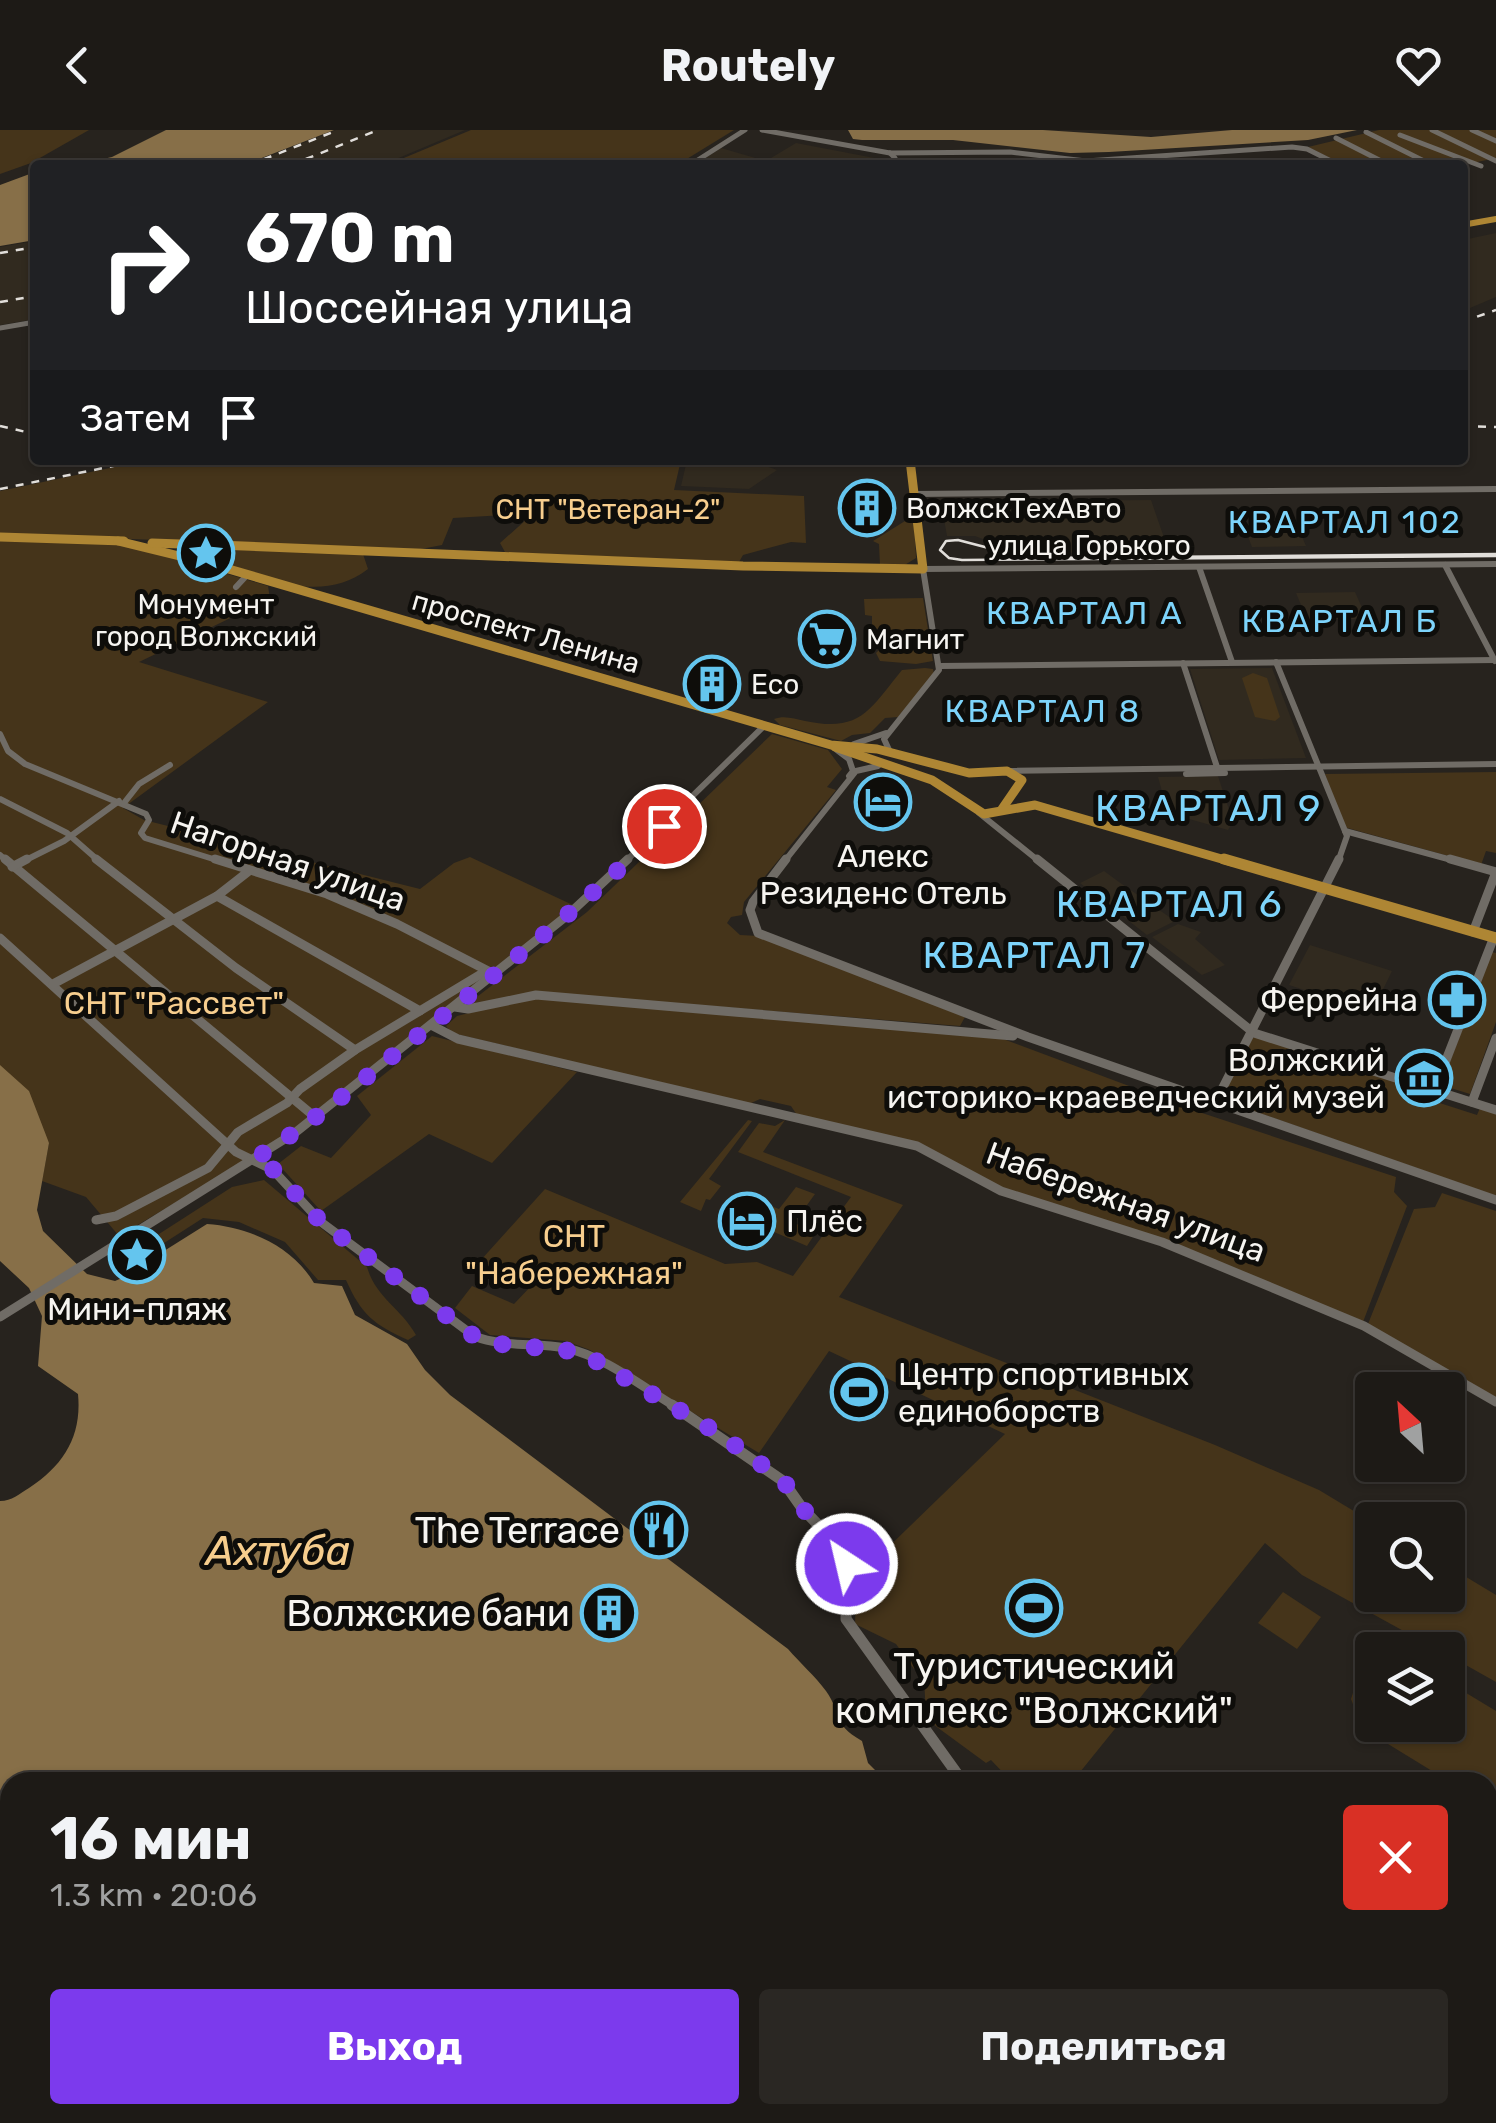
<!DOCTYPE html>
<html lang="ru">
<meta charset="utf-8">
<style>
:root{--surface:#1d1a16;--page:#2a2723;--text:#f1f3f6;--muted:#a0a1a1;--line:#3b3835;--accent:#7c3aed}
body{margin:0;font-family:Rubik,sans-serif;background:var(--page);color:var(--text);height:100vh;display:flex;flex-direction:column;font-size:38px;white-space:nowrap}
*{box-sizing:border-box;margin:0}
p{font-size:32px;color:var(--muted)}
.icon{flex:none;width:55px;height:55px;fill:none;stroke:currentColor;stroke-width:2;stroke-linecap:round;stroke-linejoin:round}
.map{position:relative;flex:1;overflow:hidden}
.side{position:absolute;left:0px;top:1642px;width:1498px;height:352px;display:flex;flex-direction:column;background:var(--surface);border-radius:30px 30px 0 0;box-shadow:0 2px 8px #0004,0 0 0 2px var(--line)}
.side>*{flex:none}
.guide{position:absolute;left:30px;top:30px;width:1438px;height:305px;border-radius:10px;box-shadow:0 2px 8px #0004,0 0 0 2px var(--line);background:#202124;color:#fff;overflow:hidden}
.needle{width:65px;rotate:334deg}
.controls{position:absolute;left:1355px;top:1242px;display:grid;gap:20px}
.controls a{display:grid;place-items:center;width:110px;height:110px;border-radius:10px;background:var(--surface);box-shadow:0 2px 8px #0004,0 0 0 2px var(--line);font-size:50px}
.pin{position:absolute;display:grid;place-items:center;width:85px;height:85px;color:#fff;margin:-42px;border:5px solid #fff;border-radius:50%;box-shadow:0 2px 10px #0007}
.me{position:absolute;width:110px;margin:-55px;rotate:325deg;stroke-linejoin:round;filter:drop-shadow(0 0 8px #0008)}
.turn{display:flex;align-items:center;gap:35px;height:210px;padding:0 50px;font-size:45px}
.turn .icon{width:130px;height:130px;stroke-width:2.5}
.turn b{display:block;font-size:70px;line-height:85px}
.then{display:flex;align-items:center;height:95px;padding:0 50px;background:#0003;gap:20px;font-size:38px}
.round{display:grid;place-items:center;flex:none;width:105px;height:105px;border-radius:10px;background:var(--page)}
.headline{display:flex;align-items:center;justify-content:space-between;height:170px;padding:0 50px}
h1{font-size:60px;font-weight:700;line-height:75px}
.action{display:flex;gap:20px;margin-top:auto;padding:20px 50px}
.action a{flex:1;height:115px;border-radius:10px;background:var(--accent);color:#fff;font-size:40px;font-weight:700;line-height:115px;text-align:center}
.action a+a{background:var(--page);color:var(--text)}
header{display:flex;justify-content:space-between;align-items:center;height:130px;padding:0 50px;background:var(--surface);font-size:45px;font-weight:700}
.map>svg:first-child{display:block}
.built{fill:#312a1f}
.green{fill:#45341a}
.water{fill:#876f48}
.lines{fill:none;stroke-linecap:round;stroke-linejoin:round}
.minor-far3{stroke:#706c66;stroke-width:5}
.minor-far2{stroke:#706c66;stroke-width:6}
.minor-far1{stroke:#706c66;stroke-width:9}
.minor{stroke:#706c66;stroke-width:11}
.major-far2{stroke:#ae8634;stroke-width:6}
.major-far1{stroke:#ae8634;stroke-width:9}
.major{stroke:#ae8634;stroke-width:11}
.tram{stroke:#e1deda;stroke-width:2.5}
.rail{stroke:#e1deda;stroke-width:2.5;stroke-dasharray:8 8;stroke-linecap:butt}
.route{stroke:#7c3aed;stroke-width:18;stroke-dasharray:0 32.4}
.labels{text-anchor:middle;dominant-baseline:central;stroke-width:10;stroke-linejoin:round;paint-order:stroke}
.far-poi-label{font-size:28px;fill:#f6f4f0;stroke:#0e0d0a;text-anchor:start}
.far-park-label{font-size:28px;fill:#f7ce8e;stroke:#0e0d0a}
.far-street-label{font-size:28px;fill:#f6f4f0;stroke:#0e0d0a}
.far-quarter-label{font-size:32px;letter-spacing:2.5px;fill:#7dd4fb;stroke:#0e0d0a}
.poi-label{font-size:32px;fill:#f6f4f0;stroke:#0e0d0a}
.street-label{font-size:32px;fill:#f6f4f0;stroke:#0e0d0a}
.park-label{font-size:32px;fill:#f7ce8e;stroke:#0e0d0a}
.quarter-label{font-size:38px;letter-spacing:2.5px;fill:#7dd4fb;stroke:#0e0d0a}
.near-poi-label{font-size:38px;fill:#f6f4f0;stroke:#0e0d0a;text-anchor:end}
.near-water-label{font-size:42px;font-style:italic;fill:#f6cd8d;stroke:#0e0d0a}
</style>
<header><svg class="icon" aria-label="back" viewBox="0 0 24 24"><path d="M15 5l-7 7 7 7"/></svg>Routely<svg class="icon" aria-label="heart" viewBox="0 0 24 24"><path d="M12 20l-8-8c-3-5 5-10 8-4 3-6 11-1 8 4z"/></svg></header>
<div class="map">
<svg width="1496" height="1993" viewBox="0 0 1496 1993">
<rect width="100%" height="100%" fill="#27231e"/>
<!-- built -->
<g class="built">
<path d="M336,0H465L382,35H247Z"/>
<path d="M796,13L885,30L878,35H694L721,18L766,31Z"/>
<path d="M1496,103V167L1463,181V110Z"/>
<path d="M35,111V189L0,195V117Z"/>
<path d="M687,330H750L777,340L749,359L681,356Z"/>
<path d="M1151,370L1169,422L1018,423L975,406H947L941,372Z"/>
<path d="M1264,390H1295L1306,416L1252,417L1243,394L1264,393Z"/>
<path d="M1355,462L1367,489H1307L1296,463Z"/>
<path d="M1272,538L1306,628L1219,630L1190,539Z"/>
<path d="M1218,646L1233,692L1228,700L1168,683L1158,647Z"/>
<path d="M1104,741L1119,752L1175,791L1147,805L1080,753Z"/>
<path d="M1178,794L1201,802L1195,809L1225,835L1202,845L1152,807Z"/>
<path d="M1310,815L1392,841L1372,882L1289,855Z"/>
</g>
<!-- green -->
<g class="green">
<path d="M0,0H89L31,33L0,44Z"/>
<path d="M471,0H734L677,35H387Z"/>
<path d="M1379,0H1496V28L1463,35H1344L1308,17Z"/>
<path d="M148,330H681L674,360L804,366L806,413L791,412L743,425L739,432L505,422L500,413L527,389L505,385L453,388L442,415L416,420L0,404V361Z"/>
<path d="M905,391L914,393L916,428L903,436L880,435L879,414L873,411Z"/>
<path d="M0,409L129,415L268,456L270,469L139,532L268,572L123,678L144,690L420,759L454,733L470,727L575,776L279,1011L119,1106L86,1067L42,1051L49,1013L0,937Z"/>
<path d="M206,419L363,424L368,439C318,478 256,443 202,428Z"/>
<path d="M923,468L933,531L916,534L880,531L876,523L881,518L874,512L879,500L872,496V486L865,485L864,469Z"/>
<path d="M925,538L933,539L934,544L898,587L885,588L870,603L852,605L841,611L780,595L774,589C785,585 794,589 805,591C861,603 870,579 902,540Z"/>
<path d="M1253,543L1267,548L1280,587L1275,591L1255,587L1242,548Z"/>
<path d="M772,604L828,620L842,639L827,657L836,660L744,772L742,785L731,787L727,793L740,805L759,806L965,887L960,896L535,862L474,875L469,873L587,782Z"/>
<path d="M1496,642V723L1486,721L1481,735L1344,697L1325,644Z"/>
<path d="M1492,822L1496,823V892L1470,964L1441,955Z"/>
<path d="M529,868L995,906L1196,981L1396,1047L1394,1062L1407,1076L1363,1192L1172,1113L1003,1059L927,1017L797,985L791,976L760,969L749,974L452,903L446,896L457,886Z"/>
<path d="M432,906L577,942L492,1033L429,1004L321,1081L278,1034L301,1016L331,1028L371,985L357,966Z"/>
<path d="M1255,907L1423,960L1421,967L1477,985L1480,978L1496,983V1066L1219,969L1250,909Z"/>
<path d="M748,990L752,991L709,1049L721,1056L710,1070L706,1069L701,1081L680,1072Z"/>
<path d="M785,990L763,1022L903,1075L839,1167L1215,1315L1319,1360L1372,1392V1465H1448V1436L1496,1465V1552L1448,1525V1520H1438L1302,1445L1265,1413L1072,1652H1012L991,1630L986,1633L926,1589L924,1545L919,1537L914,1539L896,1514L855,1494L856,1462L867,1449L863,1446L875,1430L1005,1304L829,1221L759,1323L590,1220L566,1211L490,1205L455,1178L472,1156L514,1174L533,1154L480,1131L545,1059L725,1134L757,1132L793,1146L851,1067L738,1022L759,993L775,996Z"/>
<path d="M264,1050L367,1137C376,1168 401,1178 416,1205L408,1210C374,1195 361,1184 346,1150H318L285,1112L239,1092L203,1088L161,1115L159,1104L232,1057Z"/>
<path d="M796,1057L815,1064L794,1093L816,1102L807,1116L774,1102L762,1118L744,1110L766,1081L762,1079L766,1074L779,1079Z"/>
<path d="M1442,1063L1496,1081V1268L1368,1194L1414,1079L1435,1077Z"/>
<path d="M1283,1462L1321,1487L1297,1519L1258,1493Z"/>
<path d="M1372,1535V1595H1448V1552L1496,1581V1680L1488,1675V1652H1450L1362,1598L1351,1569L1358,1547Z"/>
</g>
<!-- water -->
<g class="water">
<path d="M166,0H334L244,35H77L112,27Z"/>
<path d="M848,0H1043L1151,7L1232,0H1357L1308,10L1109,22L1070,23L953,10H862L853,9Z"/>
<path d="M35,42V110L0,116V55Z"/>
<path d="M0,935L29,961L49,1013L37,1080L43,1101L87,1144L115,1151L154,1134L164,1121L207,1094C249,1097 292,1116 314,1153L342,1156L355,1185L407,1214L425,1240L450,1265L788,1519C800,1533 815,1546 826,1561C843,1585 830,1592 862,1611L868,1633L887,1652H10V1985H1174L1180,1993H0V1371C12,1371 19,1364 29,1358C64,1335 82,1306 78,1264L38,1236L42,1186L29,1158L0,1131Z"/>
</g>
<g class="lines">
<!-- minor-far3 -->
<g class="minor-far3">
<path d="M762,0L890,23L1010,22L1086,31L1292,17L1307,19L1339,35"/>
<path d="M1432,0L1496,31"/>
<path d="M1472,0L1496,11"/>
<path d="M1366,2L1432,35"/>
<path d="M1400,5L1481,36"/>
<path d="M1336,8L1389,35"/>
<path d="M690,35L745,0"/>
<path d="M887,35L895,28L890,23"/>
<path d="M0,198L35,192"/>
</g>
<!-- minor-far2 -->
<g class="minor-far2">
<path d="M914,364L1496,359"/>
<path d="M1445,435L1495,531"/>
<path d="M1199,437L1232,532"/>
<path d="M236,457L248,444"/>
<path d="M1276,532L1347,706L1338,732"/>
<path d="M1183,533L1217,637"/>
<path d="M939,536L1496,530"/>
<path d="M0,604L8,621L25,634L146,684L149,690L141,703L145,708L223,732"/>
<path d="M854,614L886,603"/>
<path d="M837,620L849,629L853,641L849,646"/>
<path d="M890,622L884,609L939,540L923,439L1496,434"/>
<path d="M1007,641L1496,634"/>
<path d="M1186,644L1225,643"/>
<path d="M0,669L67,703L100,732"/>
<path d="M124,673L139,654L170,635"/>
<path d="M979,683L1040,732"/>
<path d="M1345,701L1459,732"/>
<path d="M0,725L8,732"/>
<path d="M22,732L64,711L119,671"/>
<path d="M625,732L764,596"/>
<path d="M784,732L856,641L878,636"/>
</g>
<!-- minor-far1 -->
<g class="minor-far1">
<path d="M5,729L315,987"/>
<path d="M96,729L236,838L355,920"/>
<path d="M215,729L327,764L397,794L496,845"/>
<path d="M786,729L753,772L750,780L758,803L1028,907L1496,1070"/>
<path d="M1037,729L1254,903L1496,980"/>
<path d="M1450,729L1496,742L1473,802"/>
<path d="M12,737L27,729"/>
<path d="M217,766L420,881"/>
<path d="M0,808L236,1022L273,1040L321,1092L474,1206C504,1218 535,1212 566,1218C606,1227 642,1257 676,1277"/>
<path d="M53,854L217,766L249,741"/>
<path d="M455,877L468,879L536,865L1013,906"/>
<path d="M431,895L458,909L917,1016L1001,1061L1162,1112L1364,1196L1496,1272"/>
<path d="M1434,961L1494,807"/>
<path d="M1472,972L1496,908"/>
<path d="M1214,975L1339,729"/>
<path d="M96,1090L116,1086L208,1038L238,1002L287,973L300,959L355,920L486,841"/>
<path d="M0,1187L296,1002L569,784L628,729"/>
</g>
<!-- minor -->
<g class="minor">
<path d="M672,1275L783,1351L802,1378L847,1425L846,1489L963,1652"/>
<path d="M1243,1985L1251,1993"/>
</g>
<!-- major-far2 -->
<path class="major-far2" d="M1462,95L1496,89"/>
<!-- major-far1 -->
<g class="major-far1">
<path d="M0,407L124,411"/>
<path d="M118,411L208,433L831,615L877,619L969,643L1007,641L1022,650L1002,679"/>
<path d="M152,413L209,415"/>
<path d="M199,428L201,419L218,415L743,436L923,439L910,330"/>
<path d="M835,617L932,650L984,684L1035,675L1232,732"/>
</g>
<!-- major -->
<path class="major" d="M1224,729L1496,808"/>
<!-- tram -->
<path class="tram" d="M1496,424L1027,428L958,410L946,411L940,420L949,428L962,430L1496,426"/>
<!-- rail -->
<g class="rail">
<path d="M249,35L338,0"/>
<path d="M291,35L378,0"/>
<path d="M0,123L35,117"/>
<path d="M0,172L35,166"/>
<path d="M1462,192L1496,180"/>
<path d="M0,296L35,304"/>
<path d="M1462,296L1496,297"/>
<path d="M0,359L143,330"/>
</g>
</g>
<g class="lines">
<!-- route -->
<path class="route" d="M664,696C589,771 507,835 425,900C369,944 315,992 254,1029L274,1040L321,1092L474,1206L491,1213L581,1222L718,1303L783,1350L802,1378L842,1418L847,1434"/>
</g>
<!-- icons -->
<defs>
<g id="building-ring" transform="scale(2.875)"><circle r="9.5" fill="#0e0d0a" stroke="#64c5ee" stroke-width="1.5"/><path d="M-4-6H4V6H1V3H-1V6H-4ZM-2.5-4.3h1.7v1.8h-1.7ZM.8-4.3h1.7v1.8H.8ZM-2.5-1h1.7V.8h-1.7ZM.8-1h1.7V.8H.8Z" fill="#64c5ee"/></g>
<g id="sight-ring" transform="scale(2.875)"><circle r="9.5" fill="#0e0d0a" stroke="#64c5ee" stroke-width="1.5"/><path d="M0-6L1.8-2.2L6-1.7L2.9 1.2L3.7 5.4L0 3.3L-3.7 5.4L-2.9 1.2L-6-1.7L-1.8-2.2Z" fill="#64c5ee"/></g>
<g id="supermarket-ring" transform="scale(2.875)"><circle r="9.5" fill="#0e0d0a" stroke="#64c5ee" stroke-width="1.5"/><path d="M-6-5.5h2.5l.6 2H6L4.5 2H-2.5L-4.4-4H-6ZM-1.5 3.2a1.3 1.3 0 1 0 .1 0ZM3 3.2a1.3 1.3 0 1 0 .1 0Z" fill="#64c5ee"/></g>
<g id="hotel-ring" transform="scale(2.875)"><circle r="9.5" fill="#0e0d0a" stroke="#64c5ee" stroke-width="1.5"/><path d="M-6-4.5h1.5V1H6V5H4.5V3h-9V5H-6ZM-4 0a1.8 1.8 0 1 1 3.6 0ZM.5 0V-2.5h3Q6-2.5 6 0Z" fill="#64c5ee"/></g>
<g id="pharmacy-ring" transform="scale(2.875)"><circle r="9.5" fill="#0e0d0a" stroke="#64c5ee" stroke-width="1.5"/><path d="M-2-6h4v4h4v4h-4v4h-4v-4h-4v-4h4Z" fill="#64c5ee"/></g>
<g id="museum-ring" transform="scale(2.875)"><circle r="9.5" fill="#0e0d0a" stroke="#64c5ee" stroke-width="1.5"/><path d="M0-6L6-3V-2H-6V-3ZM-5-1h2V3h-2ZM-1-1h2V3h-2ZM3-1h2V3H3ZM-6 4H6V6H-6Z" fill="#64c5ee"/></g>
<g id="stadium-ring" transform="scale(2.875)"><circle r="9.5" fill="#0e0d0a" stroke="#64c5ee" stroke-width="1.5"/><path d="M0-5a6.5 5 0 1 0 0 10a6.5 5 0 1 0 0-10ZM-3.5-1.8h7v3.6h-7Z" fill="#64c5ee"/></g>
<g id="restaurant-ring" transform="scale(2.875)"><circle r="9.5" fill="#0e0d0a" stroke="#64c5ee" stroke-width="1.5"/><path d="M-5-6h1v4h1v-4h1v4h1v-4h1v5L-1.5 .5V6h-2V.5L-5-1ZM5-6V6H3V1.5H1.5Q1.5-4 5-6Z" fill="#64c5ee"/></g>
</defs>
<g fill-rule="evenodd">
<use href="#building-ring" x="867" y="378"/>
<use href="#sight-ring" x="206" y="423"/>
<use href="#supermarket-ring" x="827" y="509"/>
<use href="#building-ring" x="712" y="554"/>
<use href="#hotel-ring" x="883" y="672"/>
<use href="#pharmacy-ring" x="1457" y="870"/>
<use href="#museum-ring" x="1424" y="948"/>
<use href="#hotel-ring" x="747" y="1091"/>
<use href="#sight-ring" x="137" y="1125"/>
<use href="#stadium-ring" x="859" y="1262"/>
<use href="#restaurant-ring" x="659" y="1400"/>
<use href="#stadium-ring" x="1034" y="1478"/>
<use href="#building-ring" x="609" y="1483"/>
</g>
<g class="labels">
<!-- far-poi labels -->
<g class="far-poi-label">
<text x="906" y="378">ВолжскТехАвто</text>
<text x="206" y="474" text-anchor="middle">Монумент<tspan x="206" dy="32">город Волжский</tspan></text>
<text x="866" y="509">Магнит</text>
<text x="751" y="554">Eco</text>
</g>
<!-- far-park labels -->
<g class="far-park-label">
<text x="608" y="379">СНТ "Ветеран-2"</text>
</g>
<!-- far-street labels -->
<g class="far-street-label">
<text x="1089" y="415">улица Горького</text>
<text transform="translate(526 502) rotate(16)">проспект Ленина</text>
</g>
<!-- far-quarter labels -->
<g class="far-quarter-label">
<text x="1345" y="392">КВАРТАЛ 102</text>
<text x="1085" y="483">КВАРТАЛ А</text>
<text x="1340" y="491">КВАРТАЛ Б</text>
<text x="1043" y="581">КВАРТАЛ 8</text>
</g>
<!-- poi labels -->
<g class="poi-label">
<text x="883" y="726">Алекс<tspan x="883" dy="37">Резиденс Отель</tspan></text>
<text x="1418" y="870" text-anchor="end">Феррейна</text>
<text x="1385" y="930" text-anchor="end">Волжский<tspan x="1385" dy="37">историко-краеведческий музей</tspan></text>
<text x="786" y="1091" text-anchor="start">Плёс</text>
<text x="137" y="1179">Мини-пляж</text>
<text x="898" y="1244" text-anchor="start">Центр спортивных<tspan x="898" dy="37">единоборств</tspan></text>
</g>
<!-- street labels -->
<g class="street-label">
<text transform="translate(288 731) rotate(19)">Нагорная улица</text>
<text transform="translate(1126 1072) rotate(20)">Набережная улица</text>
</g>
<!-- park labels -->
<g class="park-label">
<text x="174" y="873">СНТ "Рассвет"</text>
<text x="574" y="1106">СНТ<tspan x="574" dy="37">"Набережная"</tspan></text>
</g>
<!-- quarter labels -->
<g class="quarter-label">
<text x="1209" y="678">КВАРТАЛ 9</text>
<text x="1170" y="774">КВАРТАЛ 6</text>
<text x="1035" y="825">КВАРТАЛ 7</text>
</g>
<!-- near-poi labels -->
<g class="near-poi-label">
<text x="620" y="1400">The Terrace</text>
<text x="570" y="1483">Волжские бани</text>
<text x="1034" y="1536" text-anchor="middle">Туристический<tspan x="1034" dy="44">комплекс "Волжский"</tspan></text>
</g>
<!-- near-water labels -->
<g class="near-water-label">
<text x="278" y="1421">Ахтуба</text>
</g>
</g>
</svg>
<div class="controls">
<a><svg class="needle" viewBox="-14 -14 28 28"><path d="M0-13l5 13h-10z" fill="#e53935"/><path d="M0 13l5-13h-10z" fill="#a0a1a1"/></svg></a>
<a><svg class="icon" aria-label="search" viewBox="0 0 24 24"><circle cx="10" cy="10" r="6"/><path d="M15 15l6 6"/></svg></a>
<a><svg class="icon" aria-label="layers" viewBox="0 0 24 24"><path d="M12 4l9 5-9 5-9-5zM3 14l9 5 9-5"/></svg></a>
</div>
<div class="pin" style="left:664px;top:696px;background:#d93025"><svg class="icon" aria-label="arrive" viewBox="0 0 24 24"><path d="M6 21V4h12l-3 4 3 4H6"/></svg></div>
<svg class="me" style="left:847px;top:1434px" viewBox="-20 -20 40 40"><circle r="17" fill="#7c3aed" stroke="#fff" stroke-width="3"/><path d="M0-11L8 9 0 5-8 9z" fill="#fff"/></svg>
<div class="guide">
<div class="turn"><svg class="icon" aria-label="right" viewBox="0 0 24 24"><path d="M7 20v-9h11M14 6l5 5-5 5"/></svg><div><b>670 m</b>Шоссейная улица</div></div>
<div class="then">Затем<svg class="icon" aria-label="arrive" viewBox="0 0 24 24"><path d="M6 21V4h12l-3 4 3 4H6"/></svg></div>
</div>
<section class="side">
<div class="headline"><div><h1>16 мин</h1><p>1.3 km · 20:06</p></div><a class="round" style="background:#d93025;color:#fff"><svg class="icon" aria-label="close" viewBox="0 0 24 24"><path d="M6 6l12 12M18 6L6 18"/></svg></a></div>
<div class="action"><a>Выход</a><a>Поделиться</a></div>
</section>
</div>
